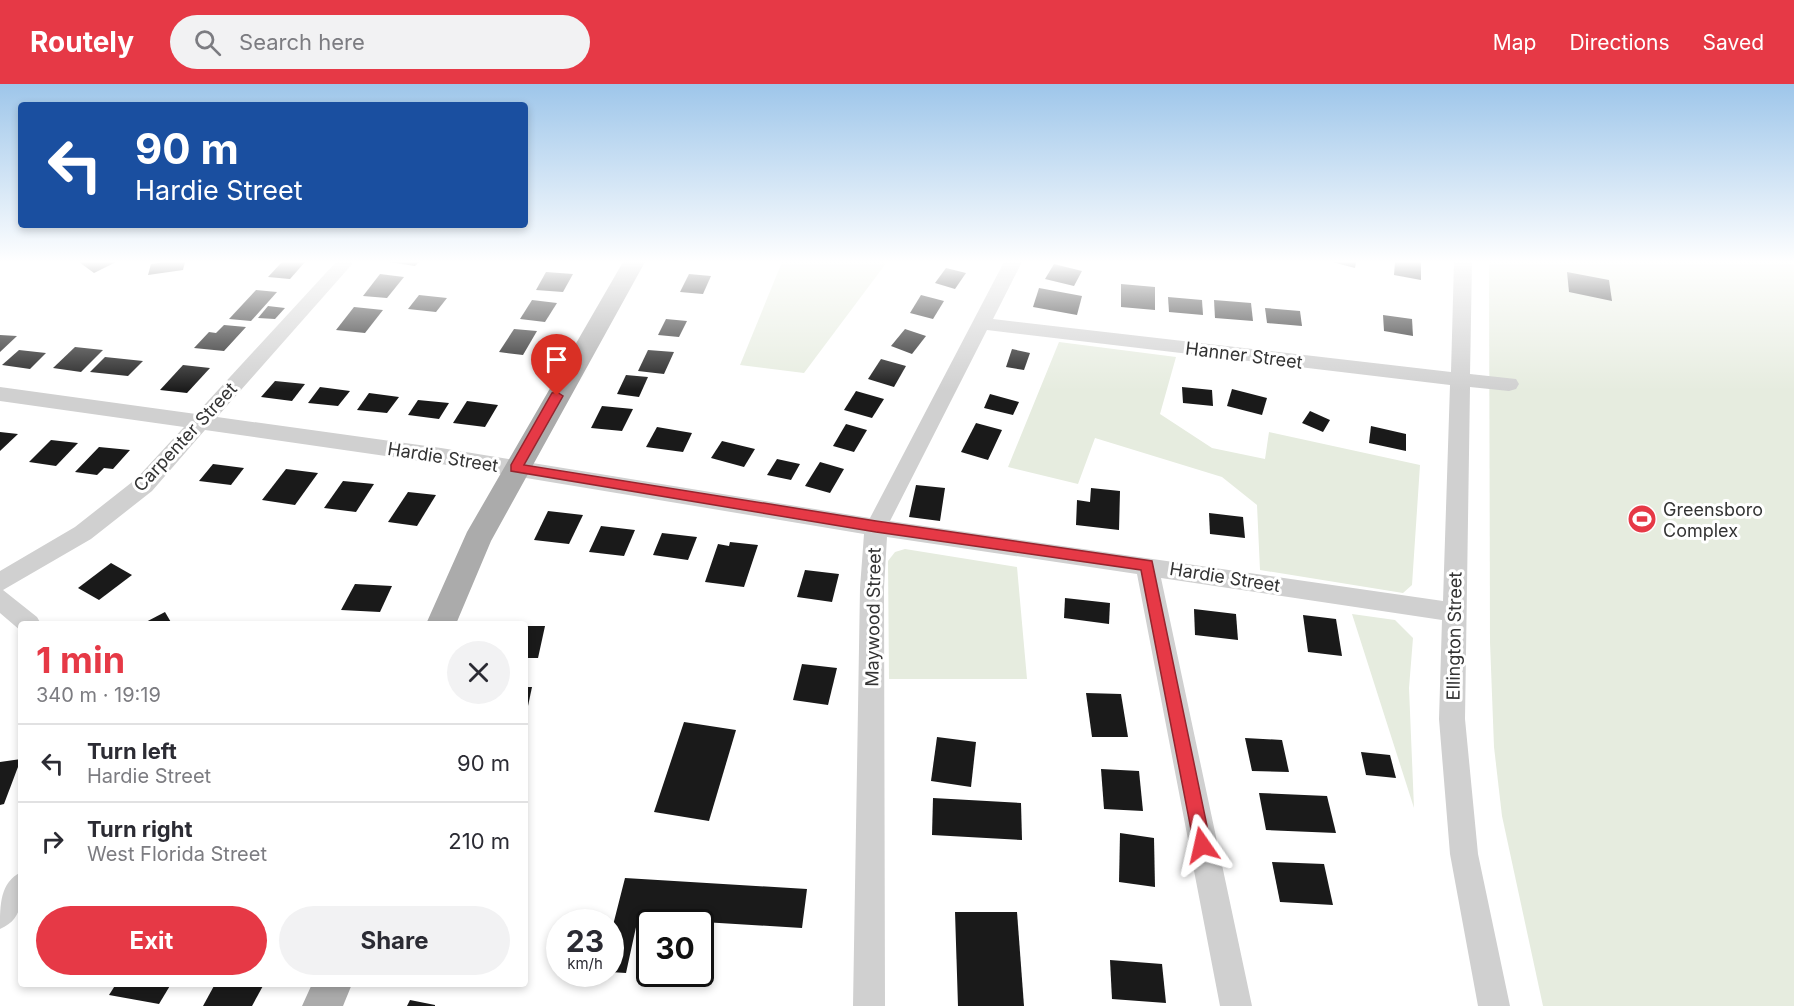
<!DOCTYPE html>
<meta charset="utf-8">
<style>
:root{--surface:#fff;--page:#f2f2f3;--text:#2b2b33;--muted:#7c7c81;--line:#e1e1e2;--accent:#e63946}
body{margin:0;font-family:Inter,sans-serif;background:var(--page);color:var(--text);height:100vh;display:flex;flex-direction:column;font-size:22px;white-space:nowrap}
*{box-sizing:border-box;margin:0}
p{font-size:20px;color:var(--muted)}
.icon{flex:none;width:33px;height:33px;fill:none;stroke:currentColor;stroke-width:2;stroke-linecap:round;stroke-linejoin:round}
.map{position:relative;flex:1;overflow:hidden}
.details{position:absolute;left:18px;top:537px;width:510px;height:366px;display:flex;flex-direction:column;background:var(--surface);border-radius:6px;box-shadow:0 3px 9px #0003}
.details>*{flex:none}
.hud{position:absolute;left:18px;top:18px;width:510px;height:126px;border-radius:6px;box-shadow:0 3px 9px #0003;background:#1a4fa0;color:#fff;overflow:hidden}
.speed{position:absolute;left:546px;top:825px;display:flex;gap:12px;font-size:30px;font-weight:700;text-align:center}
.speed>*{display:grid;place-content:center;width:78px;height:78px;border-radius:50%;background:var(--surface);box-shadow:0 3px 9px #0003;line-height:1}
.speed small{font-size:15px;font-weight:400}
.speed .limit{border:3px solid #111;border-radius:9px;background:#fff;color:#111}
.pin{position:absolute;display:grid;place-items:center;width:51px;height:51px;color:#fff;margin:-62px -26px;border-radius:50% 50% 50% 0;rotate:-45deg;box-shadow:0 0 6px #0007}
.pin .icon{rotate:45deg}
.me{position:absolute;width:66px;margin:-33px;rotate:349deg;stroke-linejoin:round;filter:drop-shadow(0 0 4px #0008)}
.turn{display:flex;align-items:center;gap:21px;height:126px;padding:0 18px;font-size:27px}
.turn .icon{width:78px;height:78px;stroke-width:2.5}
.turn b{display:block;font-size:42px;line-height:51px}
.round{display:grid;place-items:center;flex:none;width:63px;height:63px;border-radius:32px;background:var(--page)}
.summary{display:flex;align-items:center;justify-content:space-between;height:102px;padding:0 18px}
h1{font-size:36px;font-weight:700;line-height:45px;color:var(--accent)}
.cta{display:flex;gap:12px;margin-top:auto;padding:12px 18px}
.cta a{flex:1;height:69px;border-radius:36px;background:var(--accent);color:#fff;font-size:24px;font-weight:700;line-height:69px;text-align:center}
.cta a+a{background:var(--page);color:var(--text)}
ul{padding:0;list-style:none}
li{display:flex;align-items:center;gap:18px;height:78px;padding:0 18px;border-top:2px solid var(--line)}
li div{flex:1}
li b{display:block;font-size:22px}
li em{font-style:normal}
header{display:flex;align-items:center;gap:36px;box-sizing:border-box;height:84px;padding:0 30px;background:var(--accent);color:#fff}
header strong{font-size:28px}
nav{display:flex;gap:33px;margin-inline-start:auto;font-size:21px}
.search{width:420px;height:54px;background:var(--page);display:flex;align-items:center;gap:15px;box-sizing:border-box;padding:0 21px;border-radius:33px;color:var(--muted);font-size:22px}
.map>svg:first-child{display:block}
.green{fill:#e6ecdf}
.building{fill:#1a1a1a}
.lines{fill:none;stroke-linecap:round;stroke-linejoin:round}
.minor{fill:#d0d0d0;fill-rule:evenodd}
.major{fill:#ababab;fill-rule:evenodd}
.route{fill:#e63946;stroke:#96252e;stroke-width:1.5}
.labels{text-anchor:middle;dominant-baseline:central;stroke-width:6;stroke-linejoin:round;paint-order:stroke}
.street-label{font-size:18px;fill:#333;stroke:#fff}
.poi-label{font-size:18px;fill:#333;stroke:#fff;text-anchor:start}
</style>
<header>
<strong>Routely</strong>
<div class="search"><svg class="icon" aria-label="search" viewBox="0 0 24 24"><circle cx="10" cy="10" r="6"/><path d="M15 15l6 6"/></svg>Search here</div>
<nav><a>Map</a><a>Directions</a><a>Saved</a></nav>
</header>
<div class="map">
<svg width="1794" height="922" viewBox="0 0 1794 922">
<rect width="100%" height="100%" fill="#fff"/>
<!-- green -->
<g class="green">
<path d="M782,178H887L804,289L740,281Z"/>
<path d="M1489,178H1794V922H1543L1502,732L1494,663L1490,558Z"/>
<path d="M1059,258L1176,273L1160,330L1212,364L1265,375L1269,348L1420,381L1412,501L1403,509L1260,486L1257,421L1222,393L1095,354L1078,400L1008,383Z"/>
<path d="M905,465L1017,483L1027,595H889L888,477L895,468Z"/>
<path d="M1352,530L1395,536L1413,554L1409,604L1414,724Z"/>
</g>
<!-- building -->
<g class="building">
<path d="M79,178H116L94,189Z"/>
<path d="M163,178H185L183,186L148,191L151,180Z"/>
<path d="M282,178H305L290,195L268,193Z"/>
<path d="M389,178H419L415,182Z"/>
<path d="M1332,178H1356L1355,184Z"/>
<path d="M1395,178H1421V196L1394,191Z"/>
<path d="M1054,180L1082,187L1074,202L1045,195Z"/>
<path d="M946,184L966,189L955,205L935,199Z"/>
<path d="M546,188L573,190L563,208L536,206Z"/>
<path d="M1567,188L1609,196L1612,217L1569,208Z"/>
<path d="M380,190L404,193L387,214L363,212Z"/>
<path d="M689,190L711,192L703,210L680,208Z"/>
<path d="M1121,200L1155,203V226L1121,223Z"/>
<path d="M1039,204L1082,212L1077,231L1033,223Z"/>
<path d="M256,206L277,208L251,237L229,235Z"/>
<path d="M419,211L447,214L436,228L408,225Z"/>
<path d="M921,211L944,217L933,235L910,229Z"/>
<path d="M1168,213L1202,216L1203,231L1169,228Z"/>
<path d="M532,216L557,219L545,238L520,235Z"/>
<path d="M1214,216L1251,219L1253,237L1215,234Z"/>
<path d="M268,222L285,224L275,235L258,234Z"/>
<path d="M354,223L383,226L365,249L336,246Z"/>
<path d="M1265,224L1300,227L1302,242L1267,239Z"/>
<path d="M1383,231L1412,235L1413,252L1384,247Z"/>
<path d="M666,235L687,237L679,253L658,251Z"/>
<path d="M224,241L246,243L224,267L194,264L209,248L216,249Z"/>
<path d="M514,245L537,247L523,271L499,268Z"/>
<path d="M905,245L926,252L912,270L891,262Z"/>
<path d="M0,251L17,252L0,268Z"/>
<path d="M75,263L103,266L81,288L53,284Z"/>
<path d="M1012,265L1030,269L1024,286L1006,283Z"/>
<path d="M19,266L46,269L30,285L2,281Z"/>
<path d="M648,266L674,268L664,290L638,287Z"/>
<path d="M105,273L143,277L128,292L90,288Z"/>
<path d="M881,275L906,282L894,303L868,295Z"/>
<path d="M183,281L210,284L187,309L160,306Z"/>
<path d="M626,291L648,293L639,313L617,310Z"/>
<path d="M275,297L305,300L292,317L261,313Z"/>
<path d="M320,303L350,307L338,322L308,319Z"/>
<path d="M1182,303L1212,306L1213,322L1183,319Z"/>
<path d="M1232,305L1267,314L1262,331L1227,322Z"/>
<path d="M856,307L884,315L872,334L844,326Z"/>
<path d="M369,309L399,313L387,329L357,326Z"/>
<path d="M990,310L1019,318L1013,331L984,324Z"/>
<path d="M418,316L449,319L439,335L408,331Z"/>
<path d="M467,317L498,321L485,343L453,339Z"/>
<path d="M602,322L633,325L622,347L591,344Z"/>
<path d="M1310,327L1330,336L1323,348L1302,339Z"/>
<path d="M976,339L1002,346L988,376L961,368Z"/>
<path d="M846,340L867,346L854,368L833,362Z"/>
<path d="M1371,342L1406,350V367L1369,359Z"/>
<path d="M657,343L692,349L683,368L646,363Z"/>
<path d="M0,348L18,350L0,367Z"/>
<path d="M51,356L78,359L56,382L29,378Z"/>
<path d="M722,357L755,365L744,383L711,374Z"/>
<path d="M99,363L130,366L113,385L104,384L97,391L75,388Z"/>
<path d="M777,375L800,380L791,396L767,391Z"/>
<path d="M820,378L844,385L830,409L805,402Z"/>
<path d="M213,380L244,384L231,401L199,397Z"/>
<path d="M286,385L318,389L295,421L262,416Z"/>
<path d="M343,397L374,400L356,428L324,424Z"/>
<path d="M916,401L945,404L940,437L909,433Z"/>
<path d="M1091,404L1120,407L1119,446L1076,441L1077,416L1090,418Z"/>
<path d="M408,408L436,411L417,442L388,438Z"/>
<path d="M548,427L583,431L569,460L534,456Z"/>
<path d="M1209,429L1243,433L1245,454L1210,450Z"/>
<path d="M601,442L635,446L624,472L589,468Z"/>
<path d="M662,449L697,453L688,476L653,471Z"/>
<path d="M730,458L758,461L744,503L705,498L718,460L729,462Z"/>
<path d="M111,479L132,491L99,516L78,504Z"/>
<path d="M805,486L839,490L832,518L797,513Z"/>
<path d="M355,500L392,502L380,528L341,526Z"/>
<path d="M1065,514L1110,519L1109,540L1064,534Z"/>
<path d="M1194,525L1236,530L1238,556L1195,551Z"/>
<path d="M165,528L172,540H142Z"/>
<path d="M1303,531L1336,535L1342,572L1308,568Z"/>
<path d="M525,542H545L538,574H525Z"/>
<path d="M802,580L837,584L828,621L793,616Z"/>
<path d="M525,603H532L528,622H525Z"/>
<path d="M1086,609L1121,610L1128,653H1092Z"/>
<path d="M684,638L736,646L709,737L654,728Z"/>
<path d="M937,653L976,658L971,703L931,697Z"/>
<path d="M1245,654L1282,656L1289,688L1252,687Z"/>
<path d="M1361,668L1390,671L1396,694L1366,691Z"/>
<path d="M21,675L4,720L0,721V678Z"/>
<path d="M1101,685L1139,687L1143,727L1104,725Z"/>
<path d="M1259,709L1327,712L1336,749L1266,746Z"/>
<path d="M933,714L1021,719L1022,756L932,751Z"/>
<path d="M1120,749L1154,754L1155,803L1119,798Z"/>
<path d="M1272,778L1324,780L1333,821L1280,818Z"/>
<path d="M625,794L807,805L802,844L638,834L626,889L610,888V853Z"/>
<path d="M955,828H1017L1024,922H958Z"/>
<path d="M1110,876L1162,880L1166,919L1112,915Z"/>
<path d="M116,900H171L159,920L109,911Z"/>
<path d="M215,900H264L252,922H203Z"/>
<path d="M410,916L435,921V922H407Z"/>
</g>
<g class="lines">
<!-- minor -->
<g class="minor">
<path d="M336,178H354L217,333L441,364L870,434L1004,178H1022L993,235L1451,288L1454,178H1472L1470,290L1516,295L1519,300L1516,305L1509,307L1470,303L1465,635L1478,770L1510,922H1478L1450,770L1439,635L1442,536L1161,494L1252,922H1220L1137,490L887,453L884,504L885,922H853L860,504L864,450L441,380L205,346L152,407L91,455L3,506L37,533L41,540H21V547L0,529V487L75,443L136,395L184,343L0,317V303L196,330ZM987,246L1450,301L1443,517L890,437Z"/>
<path d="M21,788C21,811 26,834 0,845C0,820 0,799 21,788Z"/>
</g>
<!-- major -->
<g class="major">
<path d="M623,178H645L491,457L456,540H426L467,448Z"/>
<path d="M312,900H352L343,922H302Z"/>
</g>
</g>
<!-- sky -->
<linearGradient id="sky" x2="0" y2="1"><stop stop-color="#9ec6ea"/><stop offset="0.58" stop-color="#fff"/><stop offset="1" stop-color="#fff" stop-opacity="0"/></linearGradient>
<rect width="1794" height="307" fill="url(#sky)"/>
<!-- route -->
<path class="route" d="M557,308L563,312L524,381L876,437L1152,477L1211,761L1208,766L1202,769L1196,766L1194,761L1141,486L876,448L511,387V381L552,309Z"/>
<!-- icons -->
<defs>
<g id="stadium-disc" transform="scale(1.5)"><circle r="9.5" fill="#e63946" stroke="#fff"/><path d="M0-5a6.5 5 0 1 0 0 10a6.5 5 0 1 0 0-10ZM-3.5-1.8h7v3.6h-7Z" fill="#fff"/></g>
</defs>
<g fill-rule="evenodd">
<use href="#stadium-disc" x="1642" y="435"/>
</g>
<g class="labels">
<!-- street labels -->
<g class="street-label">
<text transform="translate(1244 271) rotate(7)">Hanner Street</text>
<text transform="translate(185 353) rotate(-47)">Carpenter Street</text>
<text transform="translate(443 373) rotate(9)">Hardie Street</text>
<text transform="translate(1225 493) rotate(9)">Hardie Street</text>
<text transform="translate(873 533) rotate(-89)">Maywood Street</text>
<text transform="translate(1454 552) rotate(-89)">Ellington Street</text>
</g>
<!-- poi labels -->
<g class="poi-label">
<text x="1663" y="425">Greensboro<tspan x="1663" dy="21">Complex</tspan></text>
</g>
</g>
</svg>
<div class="speed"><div>23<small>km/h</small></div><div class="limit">30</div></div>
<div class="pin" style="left:557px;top:312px;background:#d93025"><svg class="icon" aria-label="arrive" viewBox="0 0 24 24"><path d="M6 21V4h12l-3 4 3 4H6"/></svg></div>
<svg class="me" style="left:1202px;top:761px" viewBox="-20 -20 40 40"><path d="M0-17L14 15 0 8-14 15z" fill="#e63946" stroke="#fff" stroke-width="4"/></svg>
<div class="hud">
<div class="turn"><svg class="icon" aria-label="left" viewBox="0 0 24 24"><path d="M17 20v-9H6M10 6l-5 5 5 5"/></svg><div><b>90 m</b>Hardie Street</div></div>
</div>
<section class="details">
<div class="summary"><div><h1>1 min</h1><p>340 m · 19:19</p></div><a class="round"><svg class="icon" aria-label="close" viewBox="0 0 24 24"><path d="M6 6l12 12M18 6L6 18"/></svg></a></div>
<ul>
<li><svg class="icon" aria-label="left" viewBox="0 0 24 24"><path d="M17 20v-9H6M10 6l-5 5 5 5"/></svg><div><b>Turn left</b><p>Hardie Street</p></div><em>90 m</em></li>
<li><svg class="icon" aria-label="right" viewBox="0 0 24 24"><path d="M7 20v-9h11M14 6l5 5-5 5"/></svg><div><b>Turn right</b><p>West Florida Street</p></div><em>210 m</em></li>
</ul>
<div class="cta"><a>Exit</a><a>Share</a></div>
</section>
</div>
